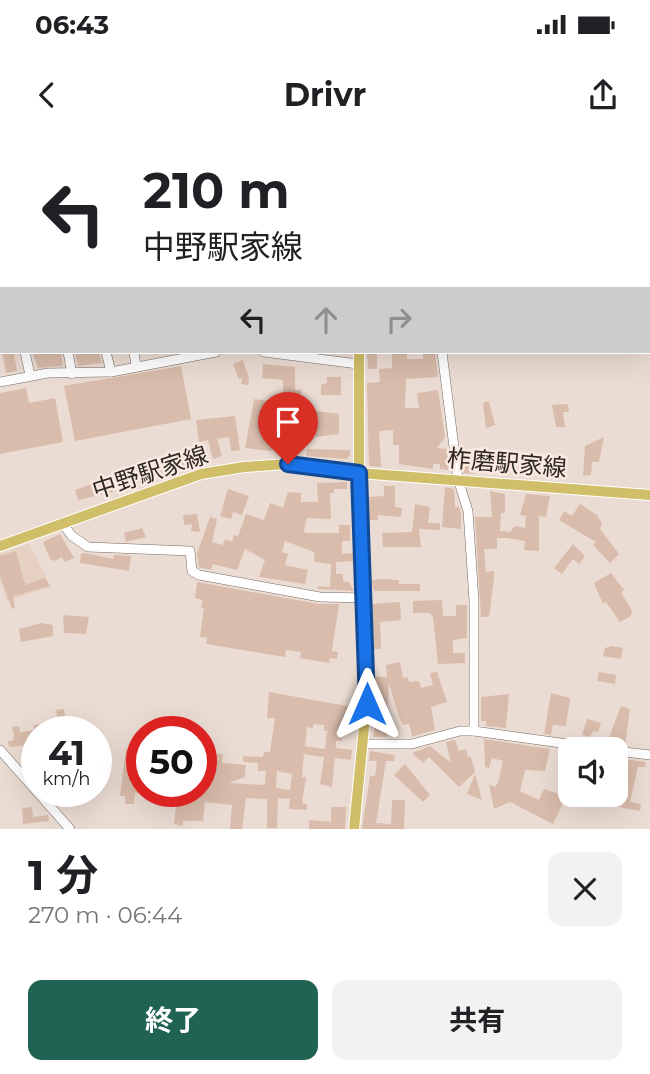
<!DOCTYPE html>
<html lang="ja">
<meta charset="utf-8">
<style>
:root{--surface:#fff;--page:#f2f2f2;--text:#202124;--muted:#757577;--accent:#216353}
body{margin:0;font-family:Montserrat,"Noto Sans JP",sans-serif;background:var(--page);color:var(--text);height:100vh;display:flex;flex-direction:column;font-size:26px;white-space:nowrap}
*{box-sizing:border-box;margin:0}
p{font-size:23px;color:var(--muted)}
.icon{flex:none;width:38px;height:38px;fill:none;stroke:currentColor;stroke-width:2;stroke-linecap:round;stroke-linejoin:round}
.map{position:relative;height:689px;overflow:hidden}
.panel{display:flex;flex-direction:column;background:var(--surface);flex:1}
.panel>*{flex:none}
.banner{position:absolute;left:0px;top:0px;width:651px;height:214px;box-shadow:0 7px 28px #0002;background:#fff;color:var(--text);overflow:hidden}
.fabs{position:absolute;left:558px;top:597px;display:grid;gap:14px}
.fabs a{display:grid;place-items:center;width:70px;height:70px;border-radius:14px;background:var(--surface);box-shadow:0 7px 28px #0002;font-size:35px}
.speed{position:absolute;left:21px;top:576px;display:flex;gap:14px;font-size:35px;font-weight:700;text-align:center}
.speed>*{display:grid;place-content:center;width:91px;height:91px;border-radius:50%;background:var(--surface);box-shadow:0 7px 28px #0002;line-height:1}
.speed small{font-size:18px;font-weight:400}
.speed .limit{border:10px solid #d22;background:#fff;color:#111}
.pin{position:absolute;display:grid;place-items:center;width:60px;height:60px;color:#fff;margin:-72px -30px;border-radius:50% 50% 50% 0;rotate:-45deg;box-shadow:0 0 7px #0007}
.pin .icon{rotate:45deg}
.me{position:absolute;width:77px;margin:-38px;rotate:0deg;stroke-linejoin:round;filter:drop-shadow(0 0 5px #0008)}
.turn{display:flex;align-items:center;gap:24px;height:147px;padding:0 28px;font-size:32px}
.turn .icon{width:91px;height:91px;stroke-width:2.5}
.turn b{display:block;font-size:49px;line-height:60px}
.lanes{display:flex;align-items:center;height:66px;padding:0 28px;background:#0003;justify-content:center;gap:35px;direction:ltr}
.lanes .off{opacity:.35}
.round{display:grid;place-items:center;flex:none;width:74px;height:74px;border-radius:14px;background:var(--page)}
.overview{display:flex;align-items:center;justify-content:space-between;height:119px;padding:0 28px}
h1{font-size:42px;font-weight:700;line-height:52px}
.cta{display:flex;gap:14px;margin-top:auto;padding:14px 28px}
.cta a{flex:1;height:80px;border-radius:14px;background:var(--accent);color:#fff;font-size:28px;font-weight:700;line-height:80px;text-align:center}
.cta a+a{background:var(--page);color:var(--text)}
.status{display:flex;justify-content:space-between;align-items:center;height:49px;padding:0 35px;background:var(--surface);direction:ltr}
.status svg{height:19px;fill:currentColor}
header{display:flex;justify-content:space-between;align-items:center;height:91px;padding:0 28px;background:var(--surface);font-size:32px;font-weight:700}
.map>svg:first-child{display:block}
.built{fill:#e5d0c2}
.building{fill:#d9bcab;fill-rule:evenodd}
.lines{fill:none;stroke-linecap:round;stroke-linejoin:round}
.minor-casing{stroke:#776961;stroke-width:10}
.major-casing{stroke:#fff;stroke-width:12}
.minor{stroke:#fff;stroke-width:9}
.major{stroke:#d0be68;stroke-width:10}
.route-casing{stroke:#114b97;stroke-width:18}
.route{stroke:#1a73e8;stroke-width:12}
.labels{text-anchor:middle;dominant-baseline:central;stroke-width:5;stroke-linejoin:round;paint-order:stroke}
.street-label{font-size:24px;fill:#2d2724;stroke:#f9e9e0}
</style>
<div class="status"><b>06:43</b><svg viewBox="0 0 49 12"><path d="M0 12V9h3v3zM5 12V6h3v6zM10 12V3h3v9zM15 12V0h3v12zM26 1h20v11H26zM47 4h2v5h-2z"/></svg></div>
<header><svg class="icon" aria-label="back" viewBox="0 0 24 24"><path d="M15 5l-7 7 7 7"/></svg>Drivr<svg class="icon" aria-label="share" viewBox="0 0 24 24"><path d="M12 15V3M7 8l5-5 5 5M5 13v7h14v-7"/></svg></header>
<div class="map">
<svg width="650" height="689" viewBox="0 0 650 689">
<rect width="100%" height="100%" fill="#ebdcd3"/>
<!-- built -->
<path class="built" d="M29,404L51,447L7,461L0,440V414Z"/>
<!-- building -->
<g class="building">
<path d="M2,212L14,214L17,231L6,233Z"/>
<path d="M35,212H61L63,226L38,228L33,215Z"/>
<path d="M75,212H99L102,223L78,226Z"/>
<path d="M367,212H377V229H368Z"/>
<path d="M435,212L438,237L406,239L405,268H419L417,253L438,250L445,297L437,308L447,309L448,330L440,329V324H433V329L399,324V305H393V290L379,291L381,327L369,326L367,243L380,242L379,229L392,228V214L407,213V219H423V213Z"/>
<path d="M243,220L249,238L248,245L241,244L242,238L239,239L233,224Z"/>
<path d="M263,224L295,227V250H301L300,289L296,297L295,308H286L288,255H283V240L262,238Z"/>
<path d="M181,226L191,279L75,301L64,246Z"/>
<path d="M327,237H341V255H321V245L327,243Z"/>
<path d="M26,248L29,263L55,258L63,302L0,314V253Z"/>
<path d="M254,259L268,261L265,292L273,293L272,311L245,308Z"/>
<path d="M489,261L495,285L486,288L483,263Z"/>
<path d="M568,264L569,272H563L565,287H556L552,265Z"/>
<path d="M316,271L339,274V294L315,297Z"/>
<path d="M235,276L240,310L231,311L229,297L217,299L222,316L213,319L208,300L199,302L196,280Z"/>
<path d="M604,297L599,322H592L591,335L583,336L585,306Z"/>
<path d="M307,309L350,310V315L347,319L306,316Z"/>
<path d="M462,311L476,312L474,334L464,333Z"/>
<path d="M191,313L194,322L180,331L129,345L125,334Z"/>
<path d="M109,338L113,352L78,360L75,350Z"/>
<path d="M347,342V349H334V353H330L331,379L307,378L304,390L305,393H339V385H350V401H342V414L354,413L355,421L336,422V434H343V441L349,442L354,451L318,449V446L330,447L331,424L315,422L314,412L285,401L282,412L288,414L285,425L308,430L305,444L259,437L265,420L245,409L237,430L213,424L211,430L199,427L197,414L210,377L217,379L212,402L223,405L225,399L232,402L234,395L238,396L246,374L264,380L270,363L283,368L288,352L301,353V362H318L317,343Z"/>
<path d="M384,346H395V367L402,368L401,377L378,375V380H369L368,357L384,356Z"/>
<path d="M445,347L454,349L455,367H459L461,372V389L442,387Z"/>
<path d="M228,349L249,356L242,375L233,372L231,379L220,376Z"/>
<path d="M490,351L505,354V373H501L500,391L510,392L515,386L525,388L526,376L520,375L526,354L550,356L546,377L539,376V411L524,410L525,401L507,398H497V409H484L486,432L494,431V438L489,477H481L475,377H492Z"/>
<path d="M415,364L430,367L428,383H440V390L419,389L421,407H383L382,393L412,392Z"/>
<path d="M580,364L597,375L602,383L600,389L619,414L610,423L593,405L596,402L559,380L564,371L572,376Z"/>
<path d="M197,374L200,392L191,391L192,384L184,385L183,375Z"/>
<path d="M142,388L146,397L126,402L124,393Z"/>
<path d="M60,394L74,418L64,422L62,417L54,421L50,419L43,402Z"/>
<path d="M573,404L585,416L579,424L573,419L562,434L554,428Z"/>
<path d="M16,411L25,445L45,438L50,446L13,456L15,468L12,469L0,435V416Z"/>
<path d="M85,413L113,419L114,415L131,416L129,431L80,423L81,414Z"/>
<path d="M611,433L624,450L621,452L632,471L631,476L620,482L606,462L603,464L594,443Z"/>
<path d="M383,439L399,440V444H420V451H374L371,440Z"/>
<path d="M197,442L319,464H339L332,511L338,512L337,519L330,518L329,523L300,518L301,512L286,510L285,517L206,504L207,498L200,497L204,468L201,467L203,460L195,458Z"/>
<path d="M442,460L443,476H456V465H467V498L453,500V513H465V523L438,524L433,477L430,473H413V461Z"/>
<path d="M400,462L401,480L380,482L381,509H374L372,464Z"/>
<path d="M63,475L89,477L86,494L64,493Z"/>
<path d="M41,483L53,485V496L21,502L19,489Z"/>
<path d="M612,506L623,508L621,519L603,516L605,508Z"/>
<path d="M400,522L403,538L408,537L409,542L419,541L421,548L433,545L430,533L437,532L447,562L431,567L435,590L410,597L412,595L409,584L403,585L399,577L389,543L387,597H373L377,568L375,537H387L386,525Z"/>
<path d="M599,532L616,535L615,544L597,541Z"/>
<path d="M269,552L358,568L357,574L345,573L342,601H336V608L352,610L351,620L335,618L332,647L320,644L324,617L304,614L302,637H306L302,663L307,664V670L289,669L290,659L278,658L277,688H267V659L246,658L242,689H230L232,665L205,662L203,681H183V686L174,684L178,651H201V642L208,643L209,629H201V613L223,614L222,623L246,625L245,637L229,643L265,645L266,631H258V623L243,622V616L263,617L264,612H270L275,578H267ZM313,584L324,585V591H327L325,609L305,606L307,587L313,588ZM277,631L292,634L290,650L276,648Z"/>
<path d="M551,553L570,558L566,586L553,585L551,595L544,594Z"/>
<path d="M509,554L506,588L486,586V581H481V557Z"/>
<path d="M621,566L630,569L625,605L611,607L607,603Z"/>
<path d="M64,569L68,592H59L56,570Z"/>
<path d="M587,579L601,583L598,592L593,591L590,597L582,595Z"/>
<path d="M41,584L42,592H37V599L27,600L28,605L9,607L8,601H13L14,595L12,587L19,586L20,592L34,590L33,585Z"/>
<path d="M484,599L550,609L545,631L525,630L520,651L539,660L544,649L562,655L560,662L563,663L553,684L510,662L494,669L489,644L495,647L498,643L503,621L492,618L489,628L485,627Z"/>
<path d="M455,600L459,611L466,609L468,617H471L475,632L459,647L429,617L423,623L412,613L430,606L451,623L446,602Z"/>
<path d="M126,609L142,611V619H133L132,632L142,633V653H135L134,664H125V656H120Z"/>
<path d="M370,611L395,615L394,621H386L376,683L391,684L392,660H405L404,689H362L370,636H375L377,621H369Z"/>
<path d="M616,618L646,622L645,627H638L630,662L641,664L640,671L608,665L610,654H616Z"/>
<path d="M405,624L430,655L423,662L394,635Z"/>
<path d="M475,634L482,660L467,654Z"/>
<path d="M153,651H169L164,665L150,660Z"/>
<path d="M32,667L33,677L48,675L49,681L23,684L22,668Z"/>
<path d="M331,667H346L345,689H309V680L331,682Z"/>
</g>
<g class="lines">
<!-- minor casing -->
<g class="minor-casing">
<g id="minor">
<path d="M64,0V2"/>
<path d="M94,0V2"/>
<path d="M164,0V2"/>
<path d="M607,0L608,2"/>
<path d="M76,2L85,0"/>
<path d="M0,16L2,15"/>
<path d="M0,51H2"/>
<path d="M0,70L2,81"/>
<path d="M649,82L650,83"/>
<path d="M649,106H650"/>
<path d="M0,120L2,119"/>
<path d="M25,212L30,235"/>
<path d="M68,212L72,234"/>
<path d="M106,212L111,232"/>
<path d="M134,212L136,226"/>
<path d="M264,212L358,224"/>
<path d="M442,212L458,339L468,371L474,461V591"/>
<path d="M0,242L48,233L111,232L216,212"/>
<path d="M62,383L72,396L88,407L190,411L192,431L199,435L320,457L365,458"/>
<path d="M365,604H412L460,591H474L604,609"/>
<path d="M0,610L70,689"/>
<path d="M616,611L650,615"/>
</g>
</g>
<!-- major casing -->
<g class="major-casing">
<g id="major">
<path d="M375,2V0"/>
<path d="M0,406L201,334L244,327L288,324L359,333L650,355"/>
<path d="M354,689L368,547L359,333V212"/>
</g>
</g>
<!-- minor -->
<use href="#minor" class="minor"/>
<!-- major -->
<use href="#major" class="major"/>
</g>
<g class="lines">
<!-- route casing -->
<g class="route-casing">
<path id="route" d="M288,324L359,333L367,564"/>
</g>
<!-- route -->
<use href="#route" class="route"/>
</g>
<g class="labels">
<!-- street labels -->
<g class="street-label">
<text transform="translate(507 323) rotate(5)">柞磨駅家線</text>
<text transform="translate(150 332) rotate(-18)">中野駅家線</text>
</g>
</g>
</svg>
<div class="fabs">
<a><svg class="icon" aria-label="sound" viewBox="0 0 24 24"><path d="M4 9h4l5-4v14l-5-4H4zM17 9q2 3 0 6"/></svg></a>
</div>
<div class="speed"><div>41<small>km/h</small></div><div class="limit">50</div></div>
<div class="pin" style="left:288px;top:324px;background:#d93025"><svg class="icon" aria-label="arrive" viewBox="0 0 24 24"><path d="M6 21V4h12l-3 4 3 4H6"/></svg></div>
<svg class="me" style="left:367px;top:564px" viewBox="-20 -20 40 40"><path d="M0-17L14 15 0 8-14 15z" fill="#1a73e8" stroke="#fff" stroke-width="4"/></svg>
<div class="banner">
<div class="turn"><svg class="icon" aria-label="left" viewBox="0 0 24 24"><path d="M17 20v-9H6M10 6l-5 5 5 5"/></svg><div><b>210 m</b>中野駅家線</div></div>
<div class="lanes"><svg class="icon" aria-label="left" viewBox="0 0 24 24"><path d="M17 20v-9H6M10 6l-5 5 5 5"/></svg><svg class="icon off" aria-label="ahead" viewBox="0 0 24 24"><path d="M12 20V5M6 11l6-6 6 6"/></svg><svg class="icon off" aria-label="right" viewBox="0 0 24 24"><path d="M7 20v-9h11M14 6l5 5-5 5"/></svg></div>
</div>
</div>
<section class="panel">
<div class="overview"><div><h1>1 分</h1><p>270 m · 06:44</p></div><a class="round"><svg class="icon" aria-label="close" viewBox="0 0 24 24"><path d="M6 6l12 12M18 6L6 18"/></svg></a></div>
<div class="cta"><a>終了</a><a>共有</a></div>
</section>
